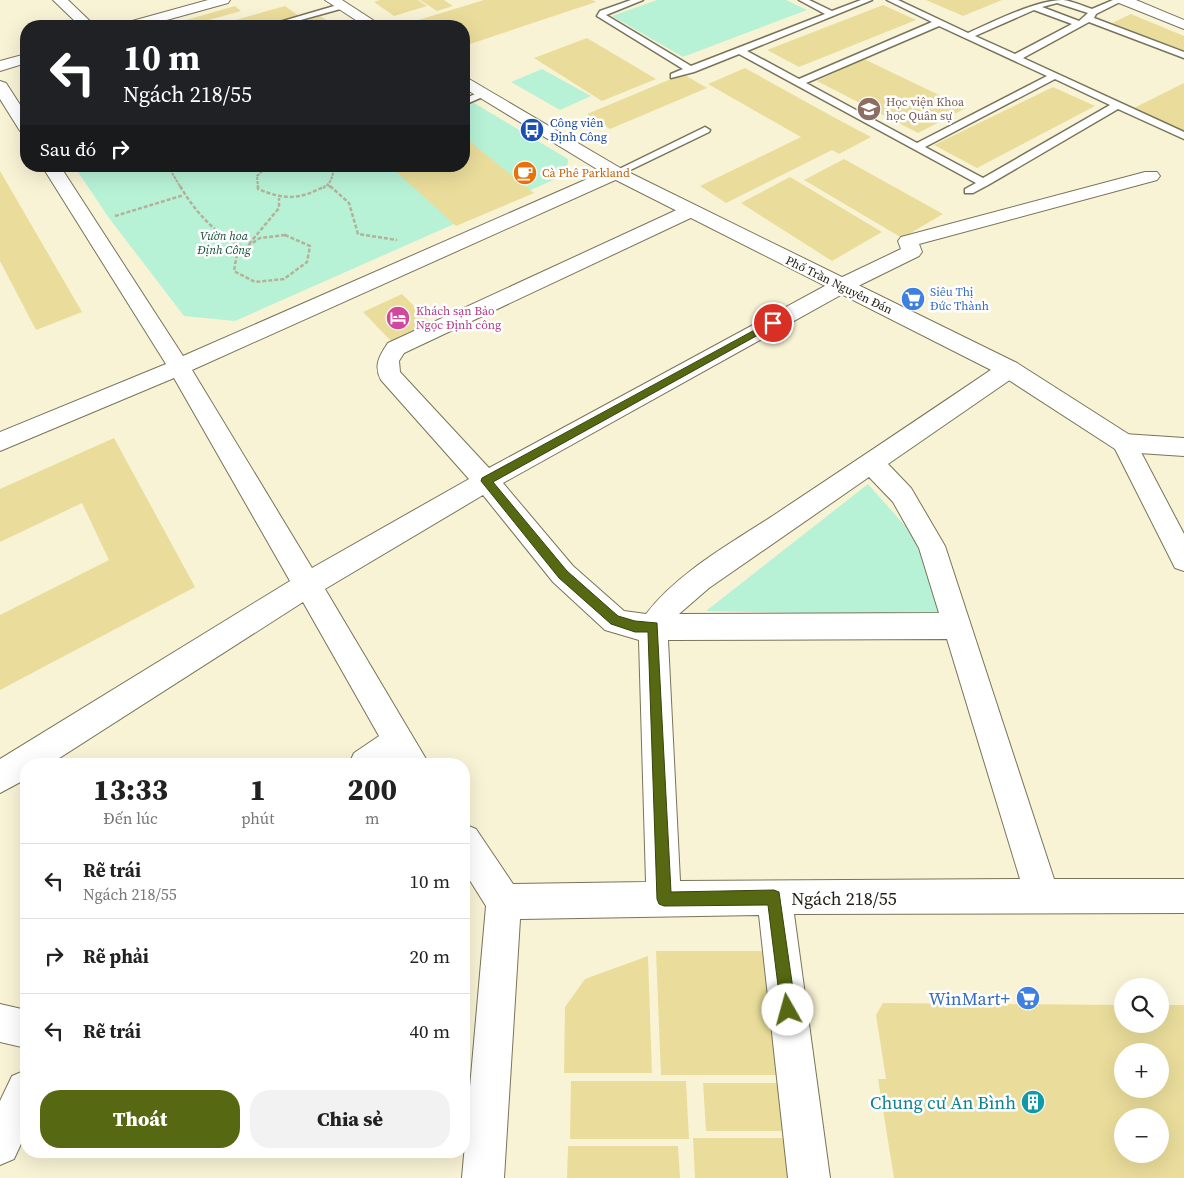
<!DOCTYPE html>
<html lang="vi">
<meta charset="utf-8">
<style>
:root{--surface:#fff;--page:#f2f2f2;--text:#222;--muted:#767676;--line:#e0e0e0;--accent:#566812}
body{margin:0;font-family:"Source Serif 4",serif;background:var(--page);color:var(--text);height:100vh;display:flex;flex-direction:column;font-size:19px;white-space:nowrap}
*{box-sizing:border-box;margin:0}
p{font-size:16px;color:var(--muted)}
.icon{flex:none;width:28px;height:28px;fill:none;stroke:currentColor;stroke-width:2;stroke-linecap:round;stroke-linejoin:round}
.map{position:relative;flex:1;overflow:hidden}
.side{position:absolute;left:20px;top:758px;width:450px;height:400px;display:flex;flex-direction:column;background:var(--surface);border-radius:20px;box-shadow:0 5px 20px #0002}
.side>*{flex:none}
.top-card{position:absolute;left:20px;top:20px;width:450px;height:152px;border-radius:20px;box-shadow:0 5px 20px #0002;background:#202124;color:#fff;overflow:hidden}
.tools{position:absolute;left:1114px;top:978px;display:grid;gap:10px}
.tools a{display:grid;place-items:center;width:55px;height:55px;border-radius:50%;background:var(--surface);box-shadow:0 5px 20px #0002;font-size:25px}
.pin{position:absolute;display:grid;place-items:center;width:42px;height:42px;color:#fff;margin:-21px;border:2px solid #fff;border-radius:50%;box-shadow:0 1px 5px #0007}
.me{position:absolute;width:55px;margin:-28px;rotate:353deg;stroke-linejoin:round;filter:drop-shadow(0 0 4px #0008)}
.turn{display:flex;align-items:center;gap:18px;height:105px;padding:0 20px;font-size:22px}
.turn .icon{width:65px;height:65px;stroke-width:2.5}
.turn b{display:block;font-size:35px;line-height:42px}
.then{display:flex;align-items:center;height:48px;padding:0 20px;background:#0003;gap:10px;font-size:19px}
.eta{display:flex;justify-content:space-evenly;align-items:center;height:85px;text-align:center}
.eta b{font-size:30px;font-weight:800;line-height:35px}
.action{display:flex;gap:10px;margin-top:auto;padding:10px 20px}
.action a{flex:1;height:58px;border-radius:20px;background:var(--accent);color:#fff;font-size:20px;font-weight:800;line-height:58px;text-align:center}
.action a+a{background:var(--page);color:var(--text)}
ul{padding:0;list-style:none}
li{display:flex;align-items:center;gap:15px;height:75px;padding:0 20px;border-top:1px solid var(--line)}
li div{flex:1}
li b{display:block;font-size:19px}
li em{font-style:normal}
.map>svg:first-child{display:block}
.green{fill:#b7f2d6}
.building{fill:#eadd9b;fill-rule:evenodd}
.lines{fill:none;stroke-linecap:round;stroke-linejoin:round}
.service-casing{stroke:#797459;stroke-width:3}
.minor-casing{stroke:#797459;stroke-width:2}
.tertiary-casing{stroke:#797459;stroke-width:2}
.path-far1{stroke:#b5b199;stroke-width:2;stroke-dasharray:3 1;stroke-linecap:butt}
.path{stroke:#b5b199;stroke-width:2.5;stroke-dasharray:4 2;stroke-linecap:butt}
.service{fill:#fff;fill-rule:evenodd}
.minor{fill:#fff;fill-rule:evenodd}
.tertiary{fill:#fff;fill-rule:evenodd}
.route{fill:#566812;stroke:#38440c}
.labels{text-anchor:middle;dominant-baseline:central;stroke-width:5;stroke-linejoin:round;paint-order:stroke}
.far-education-label{font-size:12px;fill:#785e54;stroke:#fff;text-anchor:start}
.far-transit-label{font-size:12px;fill:#164399;stroke:#fff;text-anchor:start}
.far-food-label{font-size:12px;fill:#c56008;stroke:#fff;text-anchor:start}
.far-park-label{font-size:12px;font-style:italic;fill:#114c36;stroke:#fff}
.far-street-label{font-size:12px;fill:#222015;stroke:#fff}
.far-shop-label{font-size:12px;fill:#366cbe;stroke:#fff;text-anchor:start}
.far-hotel-label{font-size:12px;fill:#b23c85;stroke:#fff;text-anchor:start}
.near-street-label{font-size:18px;fill:#222015;stroke:#fff}
.near-shop-label{font-size:18px;fill:#366cbe;stroke:#fff;text-anchor:end}
.near-culture-label{font-size:18px;fill:#0d838f;stroke:#fff;text-anchor:end}
</style>
<div class="map">
<svg width="1184" height="1178" viewBox="0 0 1184 1178">
<rect width="100%" height="100%" fill="#f8f3d5"/>
<!-- green -->
<g class="green">
<path d="M657,0H786L807,10L683,57L612,16Z"/>
<path d="M542,69L591,96L560,110L511,82Z"/>
<path d="M464,97L568,159L567,174L235,321L184,316L109,218L74,166H464Z"/>
<path d="M868,484L922,545L944,616L706,611Z"/>
</g>
<!-- building -->
<g class="building">
<path d="M380,0H418L427,6L394,16L374,2Z"/>
<path d="M420,0H444L453,6L437,11Z"/>
<path d="M484,0H592L596,2L464,46V26H422L415,21Z"/>
<path d="M926,0H1002L963,16Z"/>
<path d="M883,5L916,20L799,67L767,50Z"/>
<path d="M235,6L241,11L187,26H165Z"/>
<path d="M285,6L299,16L264,26H214Z"/>
<path d="M1131,14L1184,36V53L1112,23Z"/>
<path d="M320,16L328,21L312,26H288Z"/>
<path d="M587,38L656,79L602,101L534,58Z"/>
<path d="M864,59L966,108L918,133L817,81Z"/>
<path d="M745,68L837,119L871,137L839,154L832,150L726,203L700,186L801,137L708,84Z"/>
<path d="M683,74L707,88L610,129L587,114Z"/>
<path d="M1184,83V133L1132,109Z"/>
<path d="M1053,87L1095,106L977,168L934,145Z"/>
<path d="M464,137L534,193L456,226L390,166H464Z"/>
<path d="M844,159L943,214L902,238L804,180Z"/>
<path d="M0,171L82,312L36,330L0,261Z"/>
<path d="M790,177L882,232L832,261L741,203Z"/>
<path d="M402,294L432,324L393,343L363,312Z"/>
<path d="M114,438L195,587L0,690V615L109,560L82,503L0,542V489Z"/>
<path d="M656,951H767L781,1075H661Z"/>
<path d="M648,956L652,1073H564L565,1007L585,979Z"/>
<path d="M883,1003L1122,1005V1024H1160V1005H1184V1178H894L878,1079H886L876,1015ZM1122,1051H1160V1089H1122ZM1122,1116H1160V1154H1122Z"/>
<path d="M571,1081H686L689,1139H570Z"/>
<path d="M703,1083H792L798,1131H706Z"/>
<path d="M693,1138H789L793,1178H695Z"/>
<path d="M568,1146H678L680,1178H567Z"/>
</g>
<g class="lines">
<!-- service casing -->
<g class="service-casing">
<g id="service">
<path d="M631,0H643L606,15L691,66L825,14L799,0H809L832,11L861,0H872L747,51L799,79L932,22L887,0H898L968,33C993,22 1036,0 1063,0C1072,1 1083,6 1092,9L1113,0H1124L1096,14L1094,18L1184,52V58L1089,22L1023,58L1184,132V139L1118,109L988,185L973,193H965V189L976,183L739,54L694,72L671,78V74L683,69L597,16L600,11ZM1057,3L1088,13L1079,21L1042,7ZM1034,10L1072,24L1015,54L975,36ZM939,26L1047,76L917,143L806,83ZM1055,79L1110,105L983,178L925,147Z"/>
<path d="M341,4H344V8L279,26H266Z"/>
<path d="M484,90L487,91V95L464,105V99Z"/>
<path d="M705,127L710,130L709,132L620,175L616,176L611,173Z"/>
</g>
</g>
<!-- minor casing -->
<g class="minor-casing">
<g id="minor">
<path d="M53,0H68L95,26H80Z"/>
<path d="M208,0H230L228,3L145,26H123L125,23Z"/>
<path d="M1117,0H1136L1184,20V29L1119,3Z"/>
<path d="M26,54V63L0,71V61Z"/>
<path d="M0,81L6,83L26,114V132L20,131L0,99Z"/>
<path d="M42,166H60L183,356L610,169H622L625,173L622,177L192,370L312,568L469,479L381,380C373,365 380,355 388,343L683,207H697L699,211L697,215L404,353L399,361L400,372L489,468L834,281L901,249L898,241L901,237L1145,172H1157L1160,176L1157,180L919,244L922,252L919,256L848,291L503,483L573,566L624,611L646,614C679,571 732,543 777,513C852,463 926,414 1001,363L1009,361L1017,363L1020,369L1017,375L888,464L911,488L945,546L1054,879H1184V913L794,914L830,1178H788L759,915L520,919L504,1178H462L486,906L464,871V824L476,829L513,884L646,882L639,640L605,630L553,582L483,495L325,589L429,764H349L354,753L379,736L303,602L50,764H26V779L0,793V759L290,581L174,378L0,451V432L166,364ZM869,477L893,502L919,548L939,613L679,614L709,588ZM947,639L1020,879L680,881L668,640Z"/>
<path d="M1124,434L1184,438V456L1124,452L1115,449L1112,443L1115,437Z"/>
<path d="M0,1004L26,1010V1048L0,1042Z"/>
<path d="M26,1070V1133L14,1159L0,1165V1101L12,1076Z"/>
</g>
</g>
<!-- tertiary casing -->
<g class="tertiary-casing">
<g id="tertiary">
<path d="M325,0H342L382,26H365Z"/>
<path d="M464,76L622,169L1017,363L1133,437L1184,534V571L1175,568L1115,449L1001,375L610,177L464,88Z"/>
</g>
</g>
<!-- path-far1 -->
<g class="path-far1">
<path d="M136,166H146"/>
<path d="M168,166L181,188"/>
<path d="M253,166L263,170"/>
<path d="M328,185L331,188"/>
<path d="M258,188L257,176L268,166"/>
<path d="M323,188C331,184 334,175 333,166"/>
</g>
<!-- path -->
<g class="path">
<path d="M180,186C196,213 216,235 245,248"/>
<path d="M258,186V189C285,200 299,200 325,186"/>
<path d="M330,186L349,203L358,234L397,240"/>
<path d="M115,216L184,195"/>
<path d="M285,235L310,246L307,262L284,279L255,282L234,271L237,253L260,238Z"/>
<path d="M249,244L279,208V198"/>
</g>
<!-- service -->
<use href="#service" class="service"/>
<!-- minor -->
<use href="#minor" class="minor"/>
<!-- tertiary -->
<use href="#tertiary" class="tertiary"/>
</g>
<!-- route -->
<path class="route" d="M773,320L778,323L776,325L493,482L567,571L618,616L635,621L657,623L671,892L774,890L779,892L796,1010L794,1015L788,1017L783,1015L781,1010L768,905L664,906L659,904L657,899L648,632H635L611,624L559,578L481,481L482,478Z"/>
<!-- icons -->
<defs>
<g id="university-disc" transform="scale(1.25)"><circle r="9.5" fill="#8d6e63" stroke="#fff"/><path d="M0-5L7-2L0 1L-7-2ZM-4 1L0 2.5L4 1V4Q0 6-4 4Z" fill="#fff"/></g>
<g id="bus-disc" transform="scale(1.25)"><circle r="9.5" fill="#1a4fb4" stroke="#fff"/><path d="M-5-6H5V4H4V6H2V4H-2V6H-4V4H-5ZM-3.5-4V0h7V-4ZM-3.5 1.2v1.5H-2V1.2ZM2 1.2v1.5H3.5V1.2Z" fill="#fff"/></g>
<g id="cafe-disc" transform="scale(1.25)"><circle r="9.5" fill="#e8710a" stroke="#fff"/><path d="M-5.5-4.5H6V0H3Q3 3.5 0 3.5H-2.5Q-5.5 3.5-5.5 0ZM3-3.2v2h1.7v-2ZM-6 4.5H4V6H-6Z" fill="#fff"/></g>
<g id="supermarket-disc" transform="scale(1.25)"><circle r="9.5" fill="#3f7fe0" stroke="#fff"/><path d="M-6-5.5h2.5l.6 2H6L4.5 2H-2.5L-4.4-4H-6ZM-1.5 3.2a1.3 1.3 0 1 0 .1 0ZM3 3.2a1.3 1.3 0 1 0 .1 0Z" fill="#fff"/></g>
<g id="hotel-disc" transform="scale(1.25)"><circle r="9.5" fill="#d1479c" stroke="#fff"/><path d="M-6-4.5h1.5V1H6V5H4.5V3h-9V5H-6ZM-4 0a1.8 1.8 0 1 1 3.6 0ZM.5 0V-2.5h3Q6-2.5 6 0Z" fill="#fff"/></g>
<g id="building-disc" transform="scale(1.25)"><circle r="9.5" fill="#0f9aa8" stroke="#fff"/><path d="M-4-6H4V6H1V3H-1V6H-4ZM-2.5-4.3h1.7v1.8h-1.7ZM.8-4.3h1.7v1.8H.8ZM-2.5-1h1.7V.8h-1.7ZM.8-1h1.7V.8H.8Z" fill="#fff"/></g>
</defs>
<g fill-rule="evenodd">
<use href="#university-disc" x="869" y="109"/>
<use href="#bus-disc" x="532" y="130"/>
<use href="#cafe-disc" x="525" y="173"/>
<use href="#supermarket-disc" x="913" y="299"/>
<use href="#hotel-disc" x="398" y="318"/>
<use href="#supermarket-disc" x="1028" y="998"/>
<use href="#building-disc" x="1033" y="1102"/>
</g>
<g class="labels">
<!-- far-education labels -->
<g class="far-education-label">
<text x="886" y="102">Học viện Khoa<tspan x="886" dy="14">học Quân sự</tspan></text>
</g>
<!-- far-transit labels -->
<g class="far-transit-label">
<text x="550" y="123">Công viên<tspan x="550" dy="14">Định Công</tspan></text>
</g>
<!-- far-food labels -->
<g class="far-food-label">
<text x="542" y="173">Cà Phê Parkland</text>
</g>
<!-- far-park labels -->
<g class="far-park-label">
<text x="224" y="236">Vườn hoa<tspan x="224" dy="14">Định Công</tspan></text>
</g>
<!-- far-street labels -->
<g class="far-street-label">
<text transform="translate(839 285) rotate(26)">Phố Trần Nguyên Đán</text>
</g>
<!-- far-shop labels -->
<g class="far-shop-label">
<text x="930" y="292">Siêu Thị<tspan x="930" dy="14">Đức Thành</tspan></text>
</g>
<!-- far-hotel labels -->
<g class="far-hotel-label">
<text x="416" y="311">Khách sạn Bảo<tspan x="416" dy="14">Ngọc Định công</tspan></text>
</g>
<!-- near-street labels -->
<g class="near-street-label">
<text x="844" y="898">Ngách 218/55</text>
</g>
<!-- near-shop labels -->
<g class="near-shop-label">
<text x="1010" y="998">WinMart+</text>
</g>
<!-- near-culture labels -->
<g class="near-culture-label">
<text x="1016" y="1102">Chung cư An Bình</text>
</g>
</g>
</svg>
<div class="tools">
<a><svg class="icon" aria-label="search" viewBox="0 0 24 24"><circle cx="10" cy="10" r="6"/><path d="M15 15l6 6"/></svg></a>
<a>+</a>
<a>−</a>
</div>
<div class="pin" style="left:773px;top:323px;background:#d93025"><svg class="icon" aria-label="arrive" viewBox="0 0 24 24"><path d="M6 21V4h12l-3 4 3 4H6"/></svg></div>
<svg class="me" style="left:788px;top:1010px" viewBox="-20 -20 40 40"><circle r="19" fill="#fff"/><path d="M0-13L10 11 0 6-10 11z" fill="#566812"/></svg>
<div class="top-card">
<div class="turn"><svg class="icon" aria-label="left" viewBox="0 0 24 24"><path d="M17 20v-9H6M10 6l-5 5 5 5"/></svg><div><b>10 m</b>Ngách 218/55</div></div>
<div class="then">Sau đó<svg class="icon" aria-label="right" viewBox="0 0 24 24"><path d="M7 20v-9h11M14 6l5 5-5 5"/></svg></div>
</div>
<section class="side">
<div class="eta">
<div><b>13:33</b><p>Đến lúc</p></div>
<div><b>1</b><p>phút</p></div>
<div><b>200</b><p>m</p></div>
</div>
<ul>
<li><svg class="icon" aria-label="left" viewBox="0 0 24 24"><path d="M17 20v-9H6M10 6l-5 5 5 5"/></svg><div><b>Rẽ trái</b><p>Ngách 218/55</p></div><em>10 m</em></li>
<li><svg class="icon" aria-label="right" viewBox="0 0 24 24"><path d="M7 20v-9h11M14 6l5 5-5 5"/></svg><div><b>Rẽ phải</b></div><em>20 m</em></li>
<li><svg class="icon" aria-label="left" viewBox="0 0 24 24"><path d="M17 20v-9H6M10 6l-5 5 5 5"/></svg><div><b>Rẽ trái</b></div><em>40 m</em></li>
</ul>
<div class="action"><a>Thoát</a><a>Chia sẻ</a></div>
</section>
</div>
